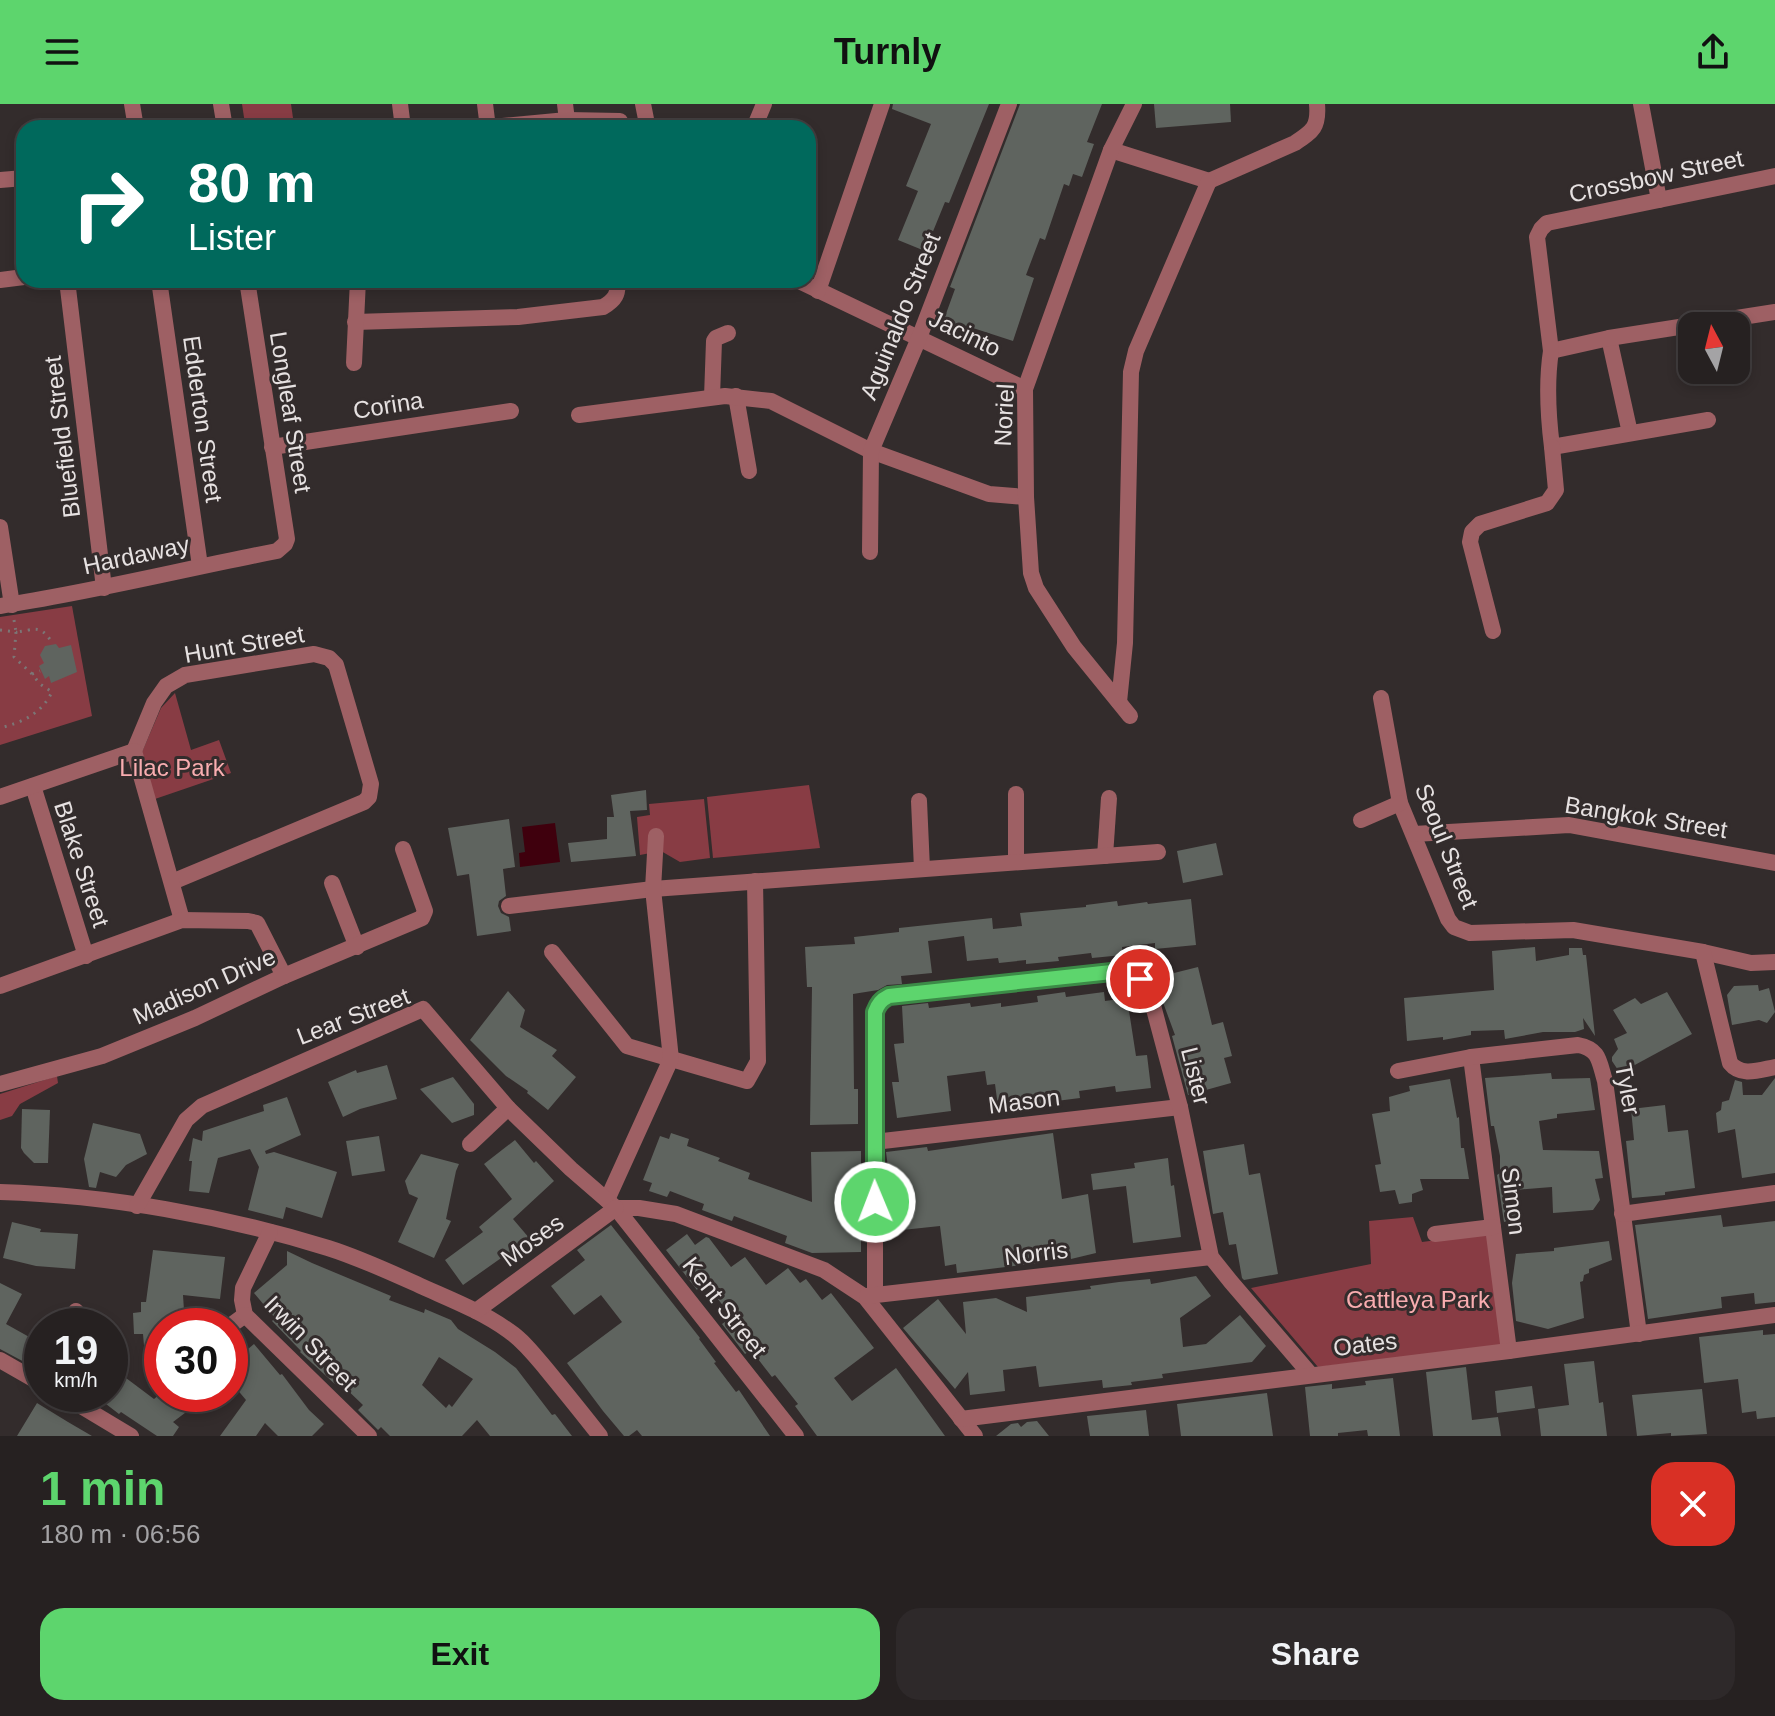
<!DOCTYPE html>
<meta charset="utf-8">
<style>
:root{--surface:#262121;--page:#2e292a;--text:#f1f3f6;--muted:#a4a3a5;--line:#423e3f;--accent:#5dd56d}
body{margin:0;font-family:Helvetica,sans-serif;background:var(--page);color:var(--text);height:100vh;display:flex;flex-direction:column;font-size:30px;white-space:nowrap}
*{box-sizing:border-box;margin:0}
p{font-size:26px;color:var(--muted)}
.icon{flex:none;width:44px;height:44px;fill:none;stroke:currentColor;stroke-width:2;stroke-linecap:round;stroke-linejoin:round}
.map{position:relative;height:1332px;overflow:hidden}
.panel{display:flex;flex-direction:column;background:var(--surface);flex:1}
.panel>*{flex:none}
.guide{position:absolute;left:16px;top:16px;width:800px;height:168px;border-radius:24px;box-shadow:0 4px 12px #0003,0 0 0 2px var(--line);background:#00695c;color:#fff;overflow:hidden}
.needle{width:52px;rotate:353deg}
.fabs{position:absolute;left:1678px;top:208px;display:grid;gap:16px}
.fabs a{display:grid;place-items:center;width:72px;height:72px;border-radius:16px;background:var(--surface);box-shadow:0 4px 12px #0003,0 0 0 2px var(--line);font-size:40px}
.speed{position:absolute;left:24px;top:1204px;display:flex;gap:16px;font-size:40px;font-weight:700;text-align:center}
.speed>*{display:grid;place-content:center;width:104px;height:104px;border-radius:50%;background:var(--surface);box-shadow:0 4px 12px #0003,0 0 0 2px var(--line);line-height:1}
.speed small{font-size:20px;font-weight:400}
.speed .limit{border:12px solid #d22;background:#fff;color:#111}
.pin{position:absolute;display:grid;place-items:center;width:68px;height:68px;color:#fff;margin:-34px;border:4px solid #fff;border-radius:50%;box-shadow:0 2px 8px #0007}
.me{position:absolute;width:88px;margin:-44px;rotate:359deg;stroke-linejoin:round;filter:drop-shadow(0 0 6px #0008)}
.turn{display:flex;align-items:center;gap:28px;height:168px;padding:0 40px;font-size:36px}
.turn .icon{width:104px;height:104px;stroke-width:2.5}
.turn b{display:block;font-size:56px;line-height:68px}
.round{display:grid;place-items:center;flex:none;width:84px;height:84px;border-radius:24px;background:var(--page)}
.overview{display:flex;align-items:center;justify-content:space-between;height:136px;padding:0 40px}
h1{font-size:48px;font-weight:700;line-height:60px;color:var(--accent)}
.action{display:flex;gap:16px;margin-top:auto;padding:16px 40px}
.action a{flex:1;height:92px;border-radius:24px;background:var(--accent);color:#111;font-size:32px;font-weight:700;line-height:92px;text-align:center}
.action a+a{background:var(--page);color:var(--text)}
header{display:flex;justify-content:space-between;align-items:center;height:104px;padding:0 40px;background:var(--accent);color:#111;font-size:36px;font-weight:700}
.map>svg:first-child{display:block}
.green{fill:#883c44}
.water{fill:#3f000d}
.building{fill:#5f645f;fill-rule:evenodd}
.lines{fill:none;stroke-linecap:round;stroke-linejoin:round}
.path{stroke:#7c7676;stroke-width:3;stroke-dasharray:2 6;stroke-linecap:butt}
.minor{stroke:#9e6064;stroke-width:16}
.route-casing{stroke:#3c8a47;stroke-width:20}
.route{stroke:#5dd56d;stroke-width:14}
.labels{text-anchor:middle;dominant-baseline:central;stroke-width:6;stroke-linejoin:round;paint-order:stroke}
.street-label{font-size:24px;fill:#e6e1e1;stroke:#332c2c}
.park-label{font-size:24px;fill:#f9adb0;stroke:#332c2c}
</style>
<header><svg class="icon" aria-label="menu" viewBox="0 0 24 24"><path d="M4 6h16M4 12h16M4 18h16"/></svg>Turnly<svg class="icon" aria-label="share" viewBox="0 0 24 24"><path d="M12 15V3M7 8l5-5 5 5M5 13v7h14v-7"/></svg></header>
<div class="map">
<svg width="1775" height="1332" viewBox="0 0 1775 1332">
<rect width="100%" height="100%" fill="#332c2c"/>
<!-- green -->
<g class="green">
<path d="M242,0H291L293,14L245,20Z"/>
<path d="M72,502L92,612L0,641V513Z"/>
<path d="M175,589L191,646L219,636L231,669L155,695L142,648L161,604Z"/>
<path d="M809,681L820,744L713,754L707,693Z"/>
<path d="M704,695L710,754L680,758L661,747L640,751L637,713L650,711L649,700Z"/>
<path d="M57,972L58,979L20,1000L12,1012L0,1016V990Z"/>
<path d="M1413,1113L1422,1138L1490,1129L1504,1242L1318,1263L1251,1184L1371,1160L1369,1117Z"/>
</g>
<!-- water -->
<path class="water" d="M555,719L560,758L520,763L519,749L525,748L522,723Z"/>
<!-- building -->
<g class="building">
<path d="M893,0H989L949,99L945,98L925,147L898,136L918,87L906,82L931,20L892,5Z"/>
<path d="M1020,0H1102L1087,38L1094,40L1082,73L1073,70L1069,82L1064,80L1045,136L1040,134L1026,171L1034,174L1013,237L973,224L972,227L943,218L955,185L950,183Z"/>
<path d="M1154,0H1230L1231,18L1156,24Z"/>
<path d="M56,540L59,544L71,541L77,568L51,579L49,572L45,575L39,562L44,559L40,551L45,542Z"/>
<path d="M646,686L647,706L630,707L636,752L571,758L568,739L607,735V713H614L611,691Z"/>
<path d="M509,715L515,763L503,765L506,792L499,797L498,802L501,809L509,813L511,827L477,832L469,770L457,772L448,724Z"/>
<path d="M1216,739L1223,771L1183,779L1177,747Z"/>
<path d="M1191,795L1196,841L1155,845V839L1122,843L1123,851L1092,854L1091,849L1058,853L1059,857L1026,860V856L999,859L998,854L967,857L964,832L928,837L932,869L901,872L902,880L887,881L878,886L853,890L854,985H858V1020L810,1021L812,883H807L805,843L855,840L854,833L899,828V824L992,814L993,825L1022,822L1020,809L1086,803V801L1117,797L1118,802L1147,798L1148,800Z"/>
<path d="M1535,843L1536,857L1569,851V844H1582L1583,851H1586L1595,932L1583,914L1584,925L1575,928H1543L1505,935L1504,926L1471,927V931L1443,936V933L1407,937L1404,894L1494,886L1492,847Z"/>
<path d="M1198,863L1212,921L1223,918L1232,952L1224,954L1231,979L1188,991L1172,932L1175,931L1154,874Z"/>
<path d="M1758,881L1759,887L1769,884L1775,908L1767,919L1759,916L1732,921L1727,891L1734,882Z"/>
<path d="M508,887L525,906L520,923L557,946L552,952L576,973L548,1006L527,989L528,987L506,972L470,936Z"/>
<path d="M1065,888L1066,893L1104,888L1105,897L1127,894L1136,952L1147,951L1151,984L1116,988L1115,982L1079,987L1080,994L1017,1002L1018,1007L999,1010L995,980L987,981L985,967L947,972L951,1007L897,1014L892,978H899L894,940L904,939L902,902L928,899L929,904L970,899L971,903L1001,899V903L1038,898L1037,892Z"/>
<path d="M1667,888L1692,930L1620,969L1612,957V953L1618,945L1614,935L1627,929L1613,906L1635,894L1641,900Z"/>
<path d="M387,961L397,995L360,1005L343,1013L328,978L356,966L357,969Z"/>
<path d="M1551,969L1552,975L1590,974L1595,1006L1557,1010V1014L1539,1017L1543,1046L1599,1047L1603,1074L1595,1075L1600,1096L1593,1106L1553,1109L1552,1083L1515,1086L1521,1112L1504,1118L1497,1071L1500,1069V1052L1494,1022H1491L1485,974Z"/>
<path d="M453,973L474,1000V1011L452,1019L420,985Z"/>
<path d="M1775,974V1069L1742,1074L1735,1025L1718,1029L1716,1009L1721,1006L1722,998L1729,996L1735,976L1742,978L1743,991H1762Z"/>
<path d="M1450,975L1457,1014L1459,1013L1461,1044H1464L1469,1075H1420L1423,1086L1412,1090V1098L1399,1100L1395,1086L1380,1088L1375,1061L1381,1060L1372,1010L1390,1007L1389,993L1410,987L1409,982Z"/>
<path d="M287,993L301,1031L265,1047L266,1050L274,1048L337,1068L322,1114L286,1103L283,1115L248,1106L259,1063L250,1045L218,1054L209,1089L189,1087L192,1057H189L193,1034L202,1037L203,1027L264,1007L263,1001Z"/>
<path d="M1665,1001L1668,1028L1688,1026L1695,1084L1665,1088V1091L1632,1094L1626,1037L1634,1036L1631,1005Z"/>
<path d="M22,1005L50,1006L48,1059H34L24,1049L21,1044Z"/>
<path d="M93,1019L140,1030L147,1050L126,1061L116,1073L100,1068L96,1084L89,1083L84,1055Z"/>
<path d="M671,1029L689,1035L687,1042L720,1054L718,1057L750,1069L748,1075L812,1098L811,1048L861,1047V1148L812,1149L785,1139L787,1132L734,1112L732,1117L702,1106L704,1100L670,1087L667,1093L649,1087L652,1079L643,1076L660,1032L669,1035Z"/>
<path d="M1053,1029L1062,1095L1088,1090L1096,1149L1071,1155L1070,1149L1037,1153V1159L957,1169L956,1160L945,1162L940,1122L893,1127L889,1094H892L886,1048L927,1043L928,1047Z"/>
<path d="M379,1032L385,1067L352,1072L346,1037Z"/>
<path d="M515,1036L534,1059L536,1057L554,1077L513,1115L530,1135L507,1155L504,1152L463,1181L445,1156L483,1128L479,1123L512,1095L484,1060Z"/>
<path d="M1244,1040L1249,1071L1260,1069L1278,1170L1244,1176L1242,1174L1236,1140L1229,1141L1223,1108L1213,1110L1203,1047Z"/>
<path d="M421,1050L459,1060L456,1067L446,1115L451,1117L434,1154L398,1138L418,1094L409,1090L405,1077Z"/>
<path d="M1168,1054L1171,1082L1174,1081L1181,1133L1133,1139L1126,1082L1093,1086L1091,1070L1135,1064L1134,1059Z"/>
<path d="M1721,1111L1723,1123L1775,1117V1198L1755,1200L1754,1189L1721,1193L1722,1204L1648,1215L1635,1121Z"/>
<path d="M12,1118L41,1125L40,1128L78,1130L75,1165L36,1162L3,1154Z"/>
<path d="M611,1121L700,1234L699,1235L716,1258L714,1259L736,1288L739,1286L770,1332H642L637,1326L629,1332H624L603,1307L567,1259L622,1218L601,1191L574,1211L551,1182L585,1156L577,1146Z"/>
<path d="M687,1130L695,1141L706,1133L709,1134L731,1163L745,1153L766,1181L788,1164L800,1179L806,1175L822,1196L831,1189L874,1244L834,1274L852,1297L896,1264L945,1332H817L795,1302L798,1300L775,1271L772,1273L751,1246L745,1250L722,1220L732,1213L706,1180L697,1186L666,1146Z"/>
<path d="M1609,1137L1612,1156L1589,1165V1169L1584,1171L1583,1177L1580,1178L1584,1214L1548,1225L1516,1217L1512,1179L1516,1150L1554,1147V1144Z"/>
<path d="M153,1146L225,1153L220,1195L183,1191L185,1222H162V1263L146,1265L143,1230H134L133,1209L141,1208V1198H146Z"/>
<path d="M287,1147L312,1159L391,1192L389,1196L424,1209L425,1205L451,1216L458,1225L495,1248L516,1264L552,1311L555,1310L572,1332H490L477,1316L462,1332H390L381,1323L378,1326L358,1306L363,1301L340,1279L337,1282L300,1248L301,1247L272,1217L275,1214L254,1189L287,1161ZM439,1253L473,1275L452,1303L449,1300L446,1304L422,1281Z"/>
<path d="M1196,1172L1211,1192L1180,1214L1183,1243L1206,1240L1240,1211L1266,1242L1252,1258L1162,1270L1163,1274L1131,1278L1132,1281L1103,1284L1102,1276L1039,1283L1036,1262L1003,1266L1005,1287L970,1291L968,1268L955,1285L903,1224L938,1195L966,1230L963,1198L996,1194L1027,1208L1026,1193L1091,1185L1090,1182L1119,1178L1150,1175L1151,1180Z"/>
<path d="M0,1179L22,1190L6,1220L40,1239L28,1260L0,1245Z"/>
<path d="M1763,1226V1231L1775,1230V1313L1757,1315L1756,1307L1742,1309L1738,1275L1704,1279L1699,1233Z"/>
<path d="M254,1240L280,1271L282,1270L309,1306L324,1320L312,1332H278L265,1319L256,1332H220L246,1296L230,1277V1260Z"/>
<path d="M1594,1257L1599,1299L1603,1298L1607,1332H1541L1538,1305L1569,1301L1564,1260Z"/>
<path d="M110,1262L154,1295L160,1290H210L173,1318L179,1323L173,1332H157L121,1308L119,1310L93,1290H110Z"/>
<path d="M1466,1263L1472,1316L1498,1313L1501,1332H1433L1426,1268Z"/>
<path d="M1393,1274L1400,1332H1368L1367,1326L1338,1329V1332H1310L1305,1283L1332,1280V1285L1366,1281L1365,1277Z"/>
<path d="M1532,1282L1535,1304L1497,1309L1495,1287Z"/>
<path d="M1702,1285L1707,1330L1671,1332V1329L1637,1332L1632,1291Z"/>
<path d="M1267,1289L1273,1332H1181L1177,1300Z"/>
<path d="M37,1299L68,1318L92,1332H17Z"/>
<path d="M1146,1306L1149,1332H1090L1087,1312Z"/>
<path d="M1037,1317L1049,1332H996L1011,1320L1018,1319L1021,1323L1027,1318Z"/>
</g>
<g class="lines">
<!-- path -->
<g class="path">
<path d="M14,516L16,528C34,526 40,520 51,537"/>
<path d="M0,526L16,528L14,553L32,570L40,580L52,588C41,610 23,618 0,624"/>
<path d="M32,570L40,567"/>
</g>
<!-- minor -->
<g class="minor">
<path d="M132,0L136,24"/>
<path d="M221,0L225,24"/>
<path d="M400,0L403,24"/>
<path d="M485,0L488,24"/>
<path d="M565,0L567,16"/>
<path d="M643,0L647,20L650,24"/>
<path d="M1641,0L1659,96"/>
<path d="M481,24L567,16L620,17"/>
<path d="M754,24L764,0"/>
<path d="M1111,46L1209,77"/>
<path d="M0,76L24,74"/>
<path d="M1209,77L1295,39C1313,27 1319,23 1317,0"/>
<path d="M0,176L24,173"/>
<path d="M67,176L104,484"/>
<path d="M159,176L200,462"/>
<path d="M797,176L1025,285"/>
<path d="M818,187L882,0"/>
<path d="M355,218L518,213L603,203C615,196 619,190 617,176"/>
<path d="M1609,234L1630,329"/>
<path d="M1551,247L1609,234L1775,208"/>
<path d="M354,259L358,176"/>
<path d="M736,292L749,367"/>
<path d="M712,293L714,237L716,234L728,229"/>
<path d="M579,311L725,292L771,297L871,347L989,390L1026,393"/>
<path d="M1708,316L1552,343C1548,311 1546,279 1551,247L1537,133L1541,125L1547,119L1775,72"/>
<path d="M272,343L511,307"/>
<path d="M0,423L12,501"/>
<path d="M870,448L871,347L919,234L1009,0"/>
<path d="M0,502C93,488 184,465 277,447L285,440L287,435L247,176"/>
<path d="M1493,527L1470,438L1472,428L1480,420L1547,399L1556,386L1552,343"/>
<path d="M1381,594L1400,699L1448,815L1454,823L1470,829L1573,826L1703,848L1751,859L1775,858"/>
<path d="M1119,598L1125,539L1131,268L1136,247L1209,77"/>
<path d="M1130,612L1074,543L1036,484L1031,469L1026,393L1025,285L1111,46L1134,0"/>
<path d="M134,647L154,599L166,582L185,571L314,550L329,554L336,561L371,680L369,693L364,698L172,778"/>
<path d="M134,647L182,816"/>
<path d="M33,682L86,852"/>
<path d="M0,693L134,647"/>
<path d="M919,697L922,765"/>
<path d="M1361,716L1400,699"/>
<path d="M1414,730L1569,721L1775,759"/>
<path d="M1105,752L1109,694"/>
<path d="M1016,758V690"/>
<path d="M332,779L357,843"/>
<path d="M509,802L653,785L1158,748"/>
<path d="M552,848L627,942L747,977L758,957L755,777"/>
<path d="M1703,848L1730,959C1741,973 1759,966 1775,963"/>
<path d="M0,882L182,816L248,817L257,819L284,872"/>
<path d="M1471,953L1509,1247"/>
<path d="M1398,967L1471,953L1578,941C1600,945 1599,958 1605,977L1639,1230"/>
<path d="M0,980L102,952L195,914L284,872L422,814L425,807L403,745"/>
<path d="M874,1038L1180,1003"/>
<path d="M470,1040L508,1004"/>
<path d="M0,1088C108,1091 224,1112 328,1144C360,1154 392,1169 423,1183C452,1196 483,1208 509,1227C524,1237 536,1253 547,1266C565,1288 583,1310 600,1332"/>
<path d="M607,1096L671,955L653,785L656,732"/>
<path d="M137,1102L186,1016L202,1002L423,905L508,1004L571,1065L616,1104L796,1332"/>
<path d="M616,1104H639L676,1110L824,1166L865,1193L975,1332"/>
<path d="M1622,1110L1775,1089"/>
<path d="M270,1128L243,1184L242,1196L245,1211L369,1332"/>
<path d="M1435,1130L1493,1123"/>
<path d="M875,1191V908L877,901L889,892L1121,867C1136,870 1141,878 1150,890L1180,1003L1211,1153L1231,1178L1311,1271"/>
<path d="M867,1192L1211,1153"/>
<path d="M476,1207L616,1104"/>
<path d="M68,1222L76,1207"/>
<path d="M230,1222L245,1211"/>
<path d="M0,1256L42,1280"/>
<path d="M61,1290L131,1332"/>
<path d="M961,1315L1509,1247L1775,1211"/>
</g>
</g>
<g class="lines">
<!-- route casing -->
<g class="route-casing">
<path id="route" d="M875,1098V908C878,900 881,896 889,892L1121,867L1131,869L1140,875"/>
</g>
<!-- route -->
<use href="#route" class="route"/>
</g>
<g class="labels">
<!-- street labels -->
<g class="street-label">
<text transform="translate(1656 72) rotate(-12)">Crossbow Street</text>
<text transform="translate(900 212) rotate(-68)">Aguinaldo Street</text>
<text transform="translate(965 229) rotate(26)">Jacinto</text>
<text transform="translate(388 301) rotate(-9)">Corina</text>
<text transform="translate(291 308) rotate(81)">Longleaf Street</text>
<text transform="translate(1004 311) rotate(-87)">Noriel</text>
<text transform="translate(203 315) rotate(82)">Edderton Street</text>
<text transform="translate(62 333) rotate(-97)">Bluefield Street</text>
<text transform="translate(136 451) rotate(-12)">Hardaway</text>
<text transform="translate(244 540) rotate(-10)">Hunt Street</text>
<text transform="translate(1646 713) rotate(9)">Bangkok Street</text>
<text transform="translate(1447 742) rotate(68)">Seoul Street</text>
<text transform="translate(82 760) rotate(72)">Blake Street</text>
<text transform="translate(204 882) rotate(-24)">Madison Drive</text>
<text transform="translate(353 912) rotate(-21)">Lear Street</text>
<text transform="translate(1196 972) rotate(76)">Lister</text>
<text transform="translate(1628 985) rotate(79)">Tyler</text>
<text transform="translate(1024 997) rotate(-7)">Mason</text>
<text transform="translate(1514 1097) rotate(83)">Simon</text>
<text transform="translate(532 1136) rotate(-36)">Moses</text>
<text transform="translate(1036 1149) rotate(-7)">Norris</text>
<text transform="translate(725 1203) rotate(52)">Kent Street</text>
<text transform="translate(311 1239) rotate(46)">Irwin Street</text>
<text transform="translate(1365 1240) rotate(-7)">Oates</text>
</g>
<!-- park labels -->
<g class="park-label">
<text x="172" y="663">Lilac Park</text>
<text x="1418" y="1195">Cattleya Park</text>
</g>
</g>
</svg>
<div class="fabs">
<a><svg class="needle" viewBox="-14 -14 28 28"><path d="M0-13l5 13h-10z" fill="#e53935"/><path d="M0 13l5-13h-10z" fill="#a4a3a5"/></svg></a>
</div>
<div class="speed"><div>19<small>km/h</small></div><div class="limit">30</div></div>
<div class="pin" style="left:1140px;top:875px;background:#d93025"><svg class="icon" aria-label="arrive" viewBox="0 0 24 24"><path d="M6 21V4h12l-3 4 3 4H6"/></svg></div>
<svg class="me" style="left:875px;top:1098px" viewBox="-20 -20 40 40"><circle r="17" fill="#5dd56d" stroke="#fff" stroke-width="3"/><path d="M0-11L8 9 0 5-8 9z" fill="#fff"/></svg>
<div class="guide">
<div class="turn"><svg class="icon" aria-label="right" viewBox="0 0 24 24"><path d="M7 20v-9h11M14 6l5 5-5 5"/></svg><div><b>80 m</b>Lister</div></div>
</div>
</div>
<section class="panel">
<div class="overview"><div><h1>1 min</h1><p>180 m · 06:56</p></div><a class="round" style="background:#d93025;color:#fff"><svg class="icon" aria-label="close" viewBox="0 0 24 24"><path d="M6 6l12 12M18 6L6 18"/></svg></a></div>
<div class="action"><a>Exit</a><a>Share</a></div>
</section>
